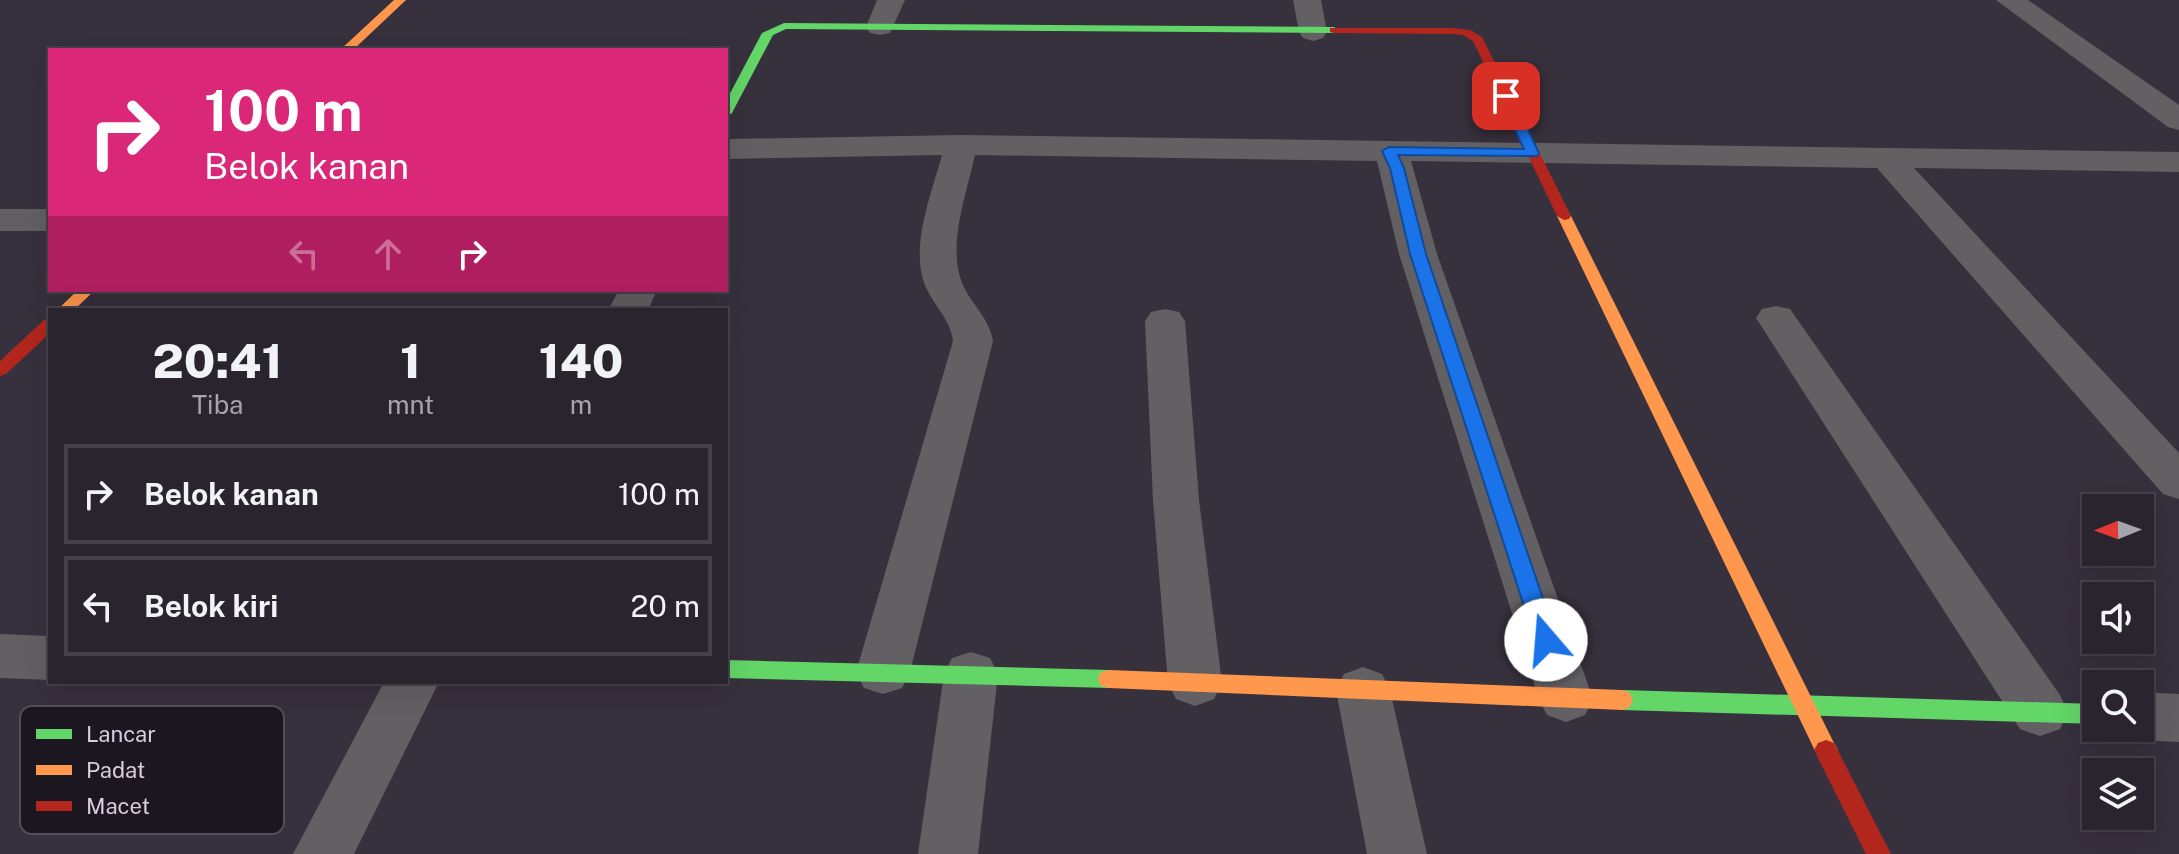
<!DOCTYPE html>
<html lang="id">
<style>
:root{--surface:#29242e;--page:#312c36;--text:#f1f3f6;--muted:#a5a4aa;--line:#45414a}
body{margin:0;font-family:"Public Sans",sans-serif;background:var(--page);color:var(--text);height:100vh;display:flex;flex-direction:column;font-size:30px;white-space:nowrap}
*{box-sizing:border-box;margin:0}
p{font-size:26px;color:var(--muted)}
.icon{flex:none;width:44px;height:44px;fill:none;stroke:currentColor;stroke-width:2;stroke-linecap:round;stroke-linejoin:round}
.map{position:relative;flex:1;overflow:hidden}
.details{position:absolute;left:48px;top:308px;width:680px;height:376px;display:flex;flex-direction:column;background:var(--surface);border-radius:0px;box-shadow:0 8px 32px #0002,0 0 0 2px var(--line)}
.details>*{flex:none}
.top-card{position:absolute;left:48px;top:48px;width:680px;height:244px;border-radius:0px;box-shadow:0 8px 32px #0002,0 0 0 2px var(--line);background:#db2777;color:#fff;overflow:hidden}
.needle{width:52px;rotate:269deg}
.controls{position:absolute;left:2082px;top:494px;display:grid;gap:16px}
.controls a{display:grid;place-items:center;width:72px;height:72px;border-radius:0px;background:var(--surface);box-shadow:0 8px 32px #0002,0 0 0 2px var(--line);font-size:40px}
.pin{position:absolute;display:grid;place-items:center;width:68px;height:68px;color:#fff;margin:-34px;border-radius:16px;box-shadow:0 4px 12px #0006}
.me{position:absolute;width:88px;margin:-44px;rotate:342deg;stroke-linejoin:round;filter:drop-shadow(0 0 6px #0008)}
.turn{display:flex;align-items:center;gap:28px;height:168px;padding:0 24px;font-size:36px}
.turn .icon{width:104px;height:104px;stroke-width:2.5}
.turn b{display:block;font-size:56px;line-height:68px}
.lanes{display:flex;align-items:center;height:76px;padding:0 24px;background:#0003;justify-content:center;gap:40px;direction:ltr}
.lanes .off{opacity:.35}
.eta{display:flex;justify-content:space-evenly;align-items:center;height:136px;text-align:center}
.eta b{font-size:48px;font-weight:800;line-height:56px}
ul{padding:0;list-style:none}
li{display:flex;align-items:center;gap:24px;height:100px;margin:0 16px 12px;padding:0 8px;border:4px solid var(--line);border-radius:0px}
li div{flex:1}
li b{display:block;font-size:30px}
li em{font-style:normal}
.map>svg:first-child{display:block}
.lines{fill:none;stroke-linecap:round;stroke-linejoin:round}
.street{fill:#636064;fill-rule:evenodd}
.fast{fill:#63d668;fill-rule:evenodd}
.slow{fill:#ff974d;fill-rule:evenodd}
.jam{fill:#b3261e;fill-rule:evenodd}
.route{fill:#1a73e8;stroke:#114b97;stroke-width:2}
.key{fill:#1c1621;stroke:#544e5a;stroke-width:2}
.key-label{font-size:22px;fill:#d7cfde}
</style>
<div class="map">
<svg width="2179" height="854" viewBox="0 0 2179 854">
<rect width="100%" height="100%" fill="#37303d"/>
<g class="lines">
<!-- street -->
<g class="street">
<path d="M877,0H905L890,33L880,35L870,33L866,27Z"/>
<path d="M1293,0H1321L1327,32L1323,38L1313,41L1303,38L1299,32Z"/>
<path d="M1996,0H2028L2179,105V130L2168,127Z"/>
<path d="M961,135L2179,152V172L1914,168L2179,453V499L2163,494L1877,168L1411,161L1437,254L1593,699L1585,715L1566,722L1547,715L1539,699L1399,254L1377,161L975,155C967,192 948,243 961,280C969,303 989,316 993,341L910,672L902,688L883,694L864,688L856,672L953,341C950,316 929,302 923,279C912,241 932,192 942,155L726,159V139Z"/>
<rect x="0" y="209" width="50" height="22"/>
<path d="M619,290H657L648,310H608Z"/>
<path d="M1776,306L1790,309L2060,695L2068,712L2060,729L2040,736L2020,729L1756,318L1762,309Z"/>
<path d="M1165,309L1179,312L1185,321L1199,500L1222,683L1214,699L1195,706L1176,699L1168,683L1153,500L1145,321L1151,312Z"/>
<path d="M0,634L50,636V680L0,678Z"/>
<path d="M971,652L990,658L998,674L978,854H918L944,674L952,658Z"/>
<path d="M1363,667L1382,674L1390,690L1427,854H1367L1336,690L1344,674Z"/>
<path d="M384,682H439L354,854H293Z"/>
<path d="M2140,692L2179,694V742L2140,740L2120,733L2118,728H2140Z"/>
</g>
<!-- fast -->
<g class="fast">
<path d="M784,23L1334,27L1340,30L1334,33L786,29L773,35L732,113L726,117V101L762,33Z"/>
<path d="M726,660L1109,670L1117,672L1120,679L1117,686L1109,688L726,678Z"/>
<path d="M1622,690L2096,704V724L1622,710L1614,707L1611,700L1614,693Z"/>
</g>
<!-- slow -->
<g class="slow">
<path d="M394,0H406L353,50H340Z"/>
<path d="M1564,212L1571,216L1834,743L1838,750L1834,757L1826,760L1818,757L1557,216Z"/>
<path d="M78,290H95L74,310H57Z"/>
<path d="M1109,670L1622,690L1630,693L1633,700L1630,707L1622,710L1109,688L1101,686L1098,679L1101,672Z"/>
</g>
<!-- jam -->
<g class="jam">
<path d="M1330,28H1452L1470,30L1482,37L1571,216L1569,219L1564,220L1557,216L1473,41L1463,35L1452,34L1334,33L1330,32Z"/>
<path d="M50,319V333L6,374L0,376V361L44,320Z"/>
<path d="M1826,740L1834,743L1891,854H1866L1814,750L1818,743Z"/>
</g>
</g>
<!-- route -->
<path class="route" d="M1506,92L1512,96L1539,153L1537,156L1398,155L1404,168L1426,254L1557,640L1554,646L1546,649L1539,646L1535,640L1410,254L1390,168L1382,151L1389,147L1524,149L1499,96Z"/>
<!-- legend -->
<rect x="20" y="706" width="264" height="128" rx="12" class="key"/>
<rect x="36" y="729" width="36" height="10" fill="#63d668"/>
<rect x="36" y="765" width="36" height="10" fill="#ff974d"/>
<rect x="36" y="801" width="36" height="10" fill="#b3261e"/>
<g class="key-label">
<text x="86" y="742">Lancar</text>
<text x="86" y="778">Padat</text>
<text x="86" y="814">Macet</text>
</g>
</svg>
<div class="controls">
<a><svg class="needle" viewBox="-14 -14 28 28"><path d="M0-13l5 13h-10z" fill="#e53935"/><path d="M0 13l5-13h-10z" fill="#a5a4aa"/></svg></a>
<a><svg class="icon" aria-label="sound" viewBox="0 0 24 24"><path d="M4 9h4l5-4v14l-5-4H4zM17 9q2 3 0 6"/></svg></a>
<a><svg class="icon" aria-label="search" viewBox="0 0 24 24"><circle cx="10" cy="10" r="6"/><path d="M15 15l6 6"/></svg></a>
<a><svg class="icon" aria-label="layers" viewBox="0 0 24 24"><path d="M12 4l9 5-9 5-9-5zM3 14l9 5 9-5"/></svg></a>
</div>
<div class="pin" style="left:1506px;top:96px;background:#d93025"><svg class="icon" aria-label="arrive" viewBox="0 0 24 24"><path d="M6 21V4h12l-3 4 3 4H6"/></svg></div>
<svg class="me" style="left:1546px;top:640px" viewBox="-20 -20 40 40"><circle r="19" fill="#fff"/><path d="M0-13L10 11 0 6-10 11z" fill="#1a73e8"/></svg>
<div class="top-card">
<div class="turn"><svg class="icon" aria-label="right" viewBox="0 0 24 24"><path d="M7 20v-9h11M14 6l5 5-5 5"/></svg><div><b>100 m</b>Belok kanan</div></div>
<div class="lanes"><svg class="icon off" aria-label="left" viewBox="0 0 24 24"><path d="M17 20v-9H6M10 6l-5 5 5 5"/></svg><svg class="icon off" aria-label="ahead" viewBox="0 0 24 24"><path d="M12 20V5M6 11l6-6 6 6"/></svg><svg class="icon" aria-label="right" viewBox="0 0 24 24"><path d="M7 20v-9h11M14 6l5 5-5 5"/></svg></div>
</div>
<section class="details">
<div class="eta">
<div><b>20:41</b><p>Tiba</p></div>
<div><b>1</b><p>mnt</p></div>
<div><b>140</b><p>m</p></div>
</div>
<ul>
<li><svg class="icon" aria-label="right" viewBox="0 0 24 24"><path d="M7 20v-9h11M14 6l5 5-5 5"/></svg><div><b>Belok kanan</b></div><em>100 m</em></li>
<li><svg class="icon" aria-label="left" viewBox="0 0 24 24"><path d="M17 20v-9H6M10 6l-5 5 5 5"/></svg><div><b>Belok kiri</b></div><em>20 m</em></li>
</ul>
</section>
</div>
